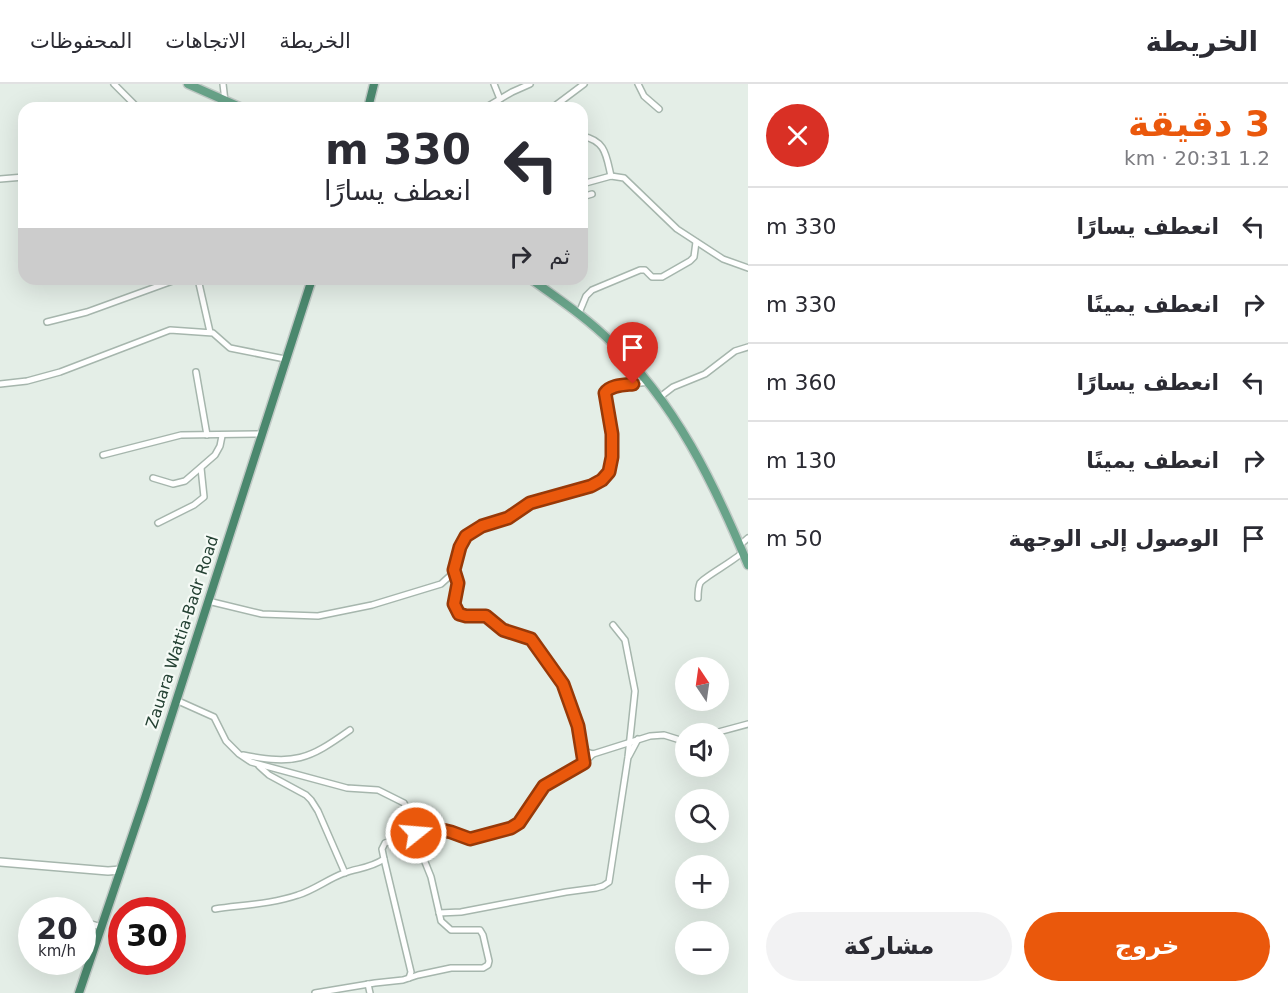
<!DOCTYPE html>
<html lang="ar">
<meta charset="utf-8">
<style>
:root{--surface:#fff;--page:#f2f2f3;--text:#2b2b33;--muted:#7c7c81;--line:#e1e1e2;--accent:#ea580c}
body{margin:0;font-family:"DejaVu Sans","Noto Naskh Arabic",sans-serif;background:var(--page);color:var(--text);direction:rtl;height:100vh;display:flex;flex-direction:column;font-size:22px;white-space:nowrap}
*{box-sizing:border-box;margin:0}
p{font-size:20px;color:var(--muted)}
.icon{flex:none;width:33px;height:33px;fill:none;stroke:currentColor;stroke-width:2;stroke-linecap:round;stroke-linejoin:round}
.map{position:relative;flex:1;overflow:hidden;direction:ltr}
.side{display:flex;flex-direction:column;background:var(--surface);width:540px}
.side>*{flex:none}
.hud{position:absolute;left:18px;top:18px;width:570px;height:183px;border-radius:18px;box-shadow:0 6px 24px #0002;direction:rtl;background:#fff;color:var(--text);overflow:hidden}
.needle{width:39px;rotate:347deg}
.fabs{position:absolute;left:675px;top:573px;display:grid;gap:12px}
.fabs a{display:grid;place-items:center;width:54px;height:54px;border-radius:50%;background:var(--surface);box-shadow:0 6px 24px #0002;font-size:30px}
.speed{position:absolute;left:18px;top:813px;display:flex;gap:12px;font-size:30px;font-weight:700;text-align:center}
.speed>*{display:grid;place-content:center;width:78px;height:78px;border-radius:50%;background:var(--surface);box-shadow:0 6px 24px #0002;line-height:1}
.speed small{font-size:15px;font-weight:400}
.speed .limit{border:9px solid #d22;background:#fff;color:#111}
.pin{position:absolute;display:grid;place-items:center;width:51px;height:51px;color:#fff;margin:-62px -26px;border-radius:50% 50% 50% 0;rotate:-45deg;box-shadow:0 0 6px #0007}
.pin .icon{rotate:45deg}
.me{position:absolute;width:66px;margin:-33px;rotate:73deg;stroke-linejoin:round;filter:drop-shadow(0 0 4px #0008)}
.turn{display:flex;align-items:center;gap:21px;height:126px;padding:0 18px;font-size:27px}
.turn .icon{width:78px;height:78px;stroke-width:2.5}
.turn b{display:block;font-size:42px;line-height:51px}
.then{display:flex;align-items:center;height:57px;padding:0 18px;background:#0003;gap:12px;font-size:22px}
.round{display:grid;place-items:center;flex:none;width:63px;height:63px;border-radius:32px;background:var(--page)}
.summary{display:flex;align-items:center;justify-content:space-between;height:102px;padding:0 18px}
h1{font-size:36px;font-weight:700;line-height:45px;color:var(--accent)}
.action{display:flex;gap:12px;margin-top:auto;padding:12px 18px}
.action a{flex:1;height:69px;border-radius:36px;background:var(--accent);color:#fff;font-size:24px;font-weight:700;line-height:69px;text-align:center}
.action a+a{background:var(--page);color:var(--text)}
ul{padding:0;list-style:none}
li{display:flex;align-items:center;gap:18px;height:78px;padding:0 18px;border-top:2px solid var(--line)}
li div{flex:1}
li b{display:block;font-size:22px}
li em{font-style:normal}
header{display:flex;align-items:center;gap:36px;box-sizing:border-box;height:84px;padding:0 30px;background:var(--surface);border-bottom:2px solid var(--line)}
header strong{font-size:28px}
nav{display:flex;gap:33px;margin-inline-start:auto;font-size:21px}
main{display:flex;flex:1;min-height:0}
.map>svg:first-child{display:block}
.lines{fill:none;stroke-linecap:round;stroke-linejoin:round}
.minor-casing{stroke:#a6b6ad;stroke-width:8}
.tertiary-casing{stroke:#a6b6ad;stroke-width:10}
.primary-casing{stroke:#c1cac6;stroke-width:11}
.trunk-casing{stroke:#c1cac6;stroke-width:11}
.minor{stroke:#fff;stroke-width:5}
.tertiary{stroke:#fff;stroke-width:7}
.primary{stroke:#68a389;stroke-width:8}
.trunk{stroke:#4b886e;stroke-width:8}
.route-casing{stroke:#983908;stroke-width:15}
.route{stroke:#ea580c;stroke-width:10}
.labels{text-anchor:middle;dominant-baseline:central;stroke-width:4.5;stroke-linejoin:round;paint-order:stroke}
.street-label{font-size:16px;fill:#234032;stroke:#f5faf6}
</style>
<header>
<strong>الخريطة</strong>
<nav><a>الخريطة</a><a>الاتجاهات</a><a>المحفوظات</a></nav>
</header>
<main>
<section class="side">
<div class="summary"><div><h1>3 دقيقة</h1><p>1.2 km · 20:31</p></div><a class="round" style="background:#d93025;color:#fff"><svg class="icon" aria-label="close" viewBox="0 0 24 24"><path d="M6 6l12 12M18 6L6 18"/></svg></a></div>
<ul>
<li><svg class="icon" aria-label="left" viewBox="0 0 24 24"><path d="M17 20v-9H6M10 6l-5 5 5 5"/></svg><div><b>انعطف يسارًا</b></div><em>330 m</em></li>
<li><svg class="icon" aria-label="right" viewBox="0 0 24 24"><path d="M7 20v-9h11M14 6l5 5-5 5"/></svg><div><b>انعطف يمينًا</b></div><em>330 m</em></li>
<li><svg class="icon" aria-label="left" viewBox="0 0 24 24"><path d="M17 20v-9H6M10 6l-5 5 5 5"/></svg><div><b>انعطف يسارًا</b></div><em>360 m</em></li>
<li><svg class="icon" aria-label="right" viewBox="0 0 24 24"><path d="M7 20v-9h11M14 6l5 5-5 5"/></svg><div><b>انعطف يمينًا</b></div><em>130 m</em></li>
<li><svg class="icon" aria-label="arrive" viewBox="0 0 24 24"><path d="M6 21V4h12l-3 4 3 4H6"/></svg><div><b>الوصول إلى الوجهة</b></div><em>50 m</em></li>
</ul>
<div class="action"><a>خروج</a><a>مشاركة</a></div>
</section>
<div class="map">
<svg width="748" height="909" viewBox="0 0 748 909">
<rect width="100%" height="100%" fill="#e4eee7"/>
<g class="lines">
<!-- minor casing -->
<g class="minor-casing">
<g id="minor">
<path d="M114,0L138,24"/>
<path d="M223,0L225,17"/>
<path d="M494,0L500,15"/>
<path d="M638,0L644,12L659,25"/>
<path d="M485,24L512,8L530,0"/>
<path d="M552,24L584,0"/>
<path d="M582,52C606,57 606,71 611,92"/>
<path d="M0,95L24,93"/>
<path d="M582,100L611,92L624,94L677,145L723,175L748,184"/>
<path d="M582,113L592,110"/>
<path d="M198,195L210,248"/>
<path d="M579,229L586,212L592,206L640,186H645L652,193H662L690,177L694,173L696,158"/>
<path d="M47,238L87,228L178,195"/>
<path d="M196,288L207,351"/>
<path d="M0,300L27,297L60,288L170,246L213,249L230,264L285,275"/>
<path d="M660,313L673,303L705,290L735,267L748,263"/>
<path d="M103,371L181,351L262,350"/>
<path d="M153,394L173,400L185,397L215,371L220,362L222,352"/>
<path d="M158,439L194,421L204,413L201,384"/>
<path d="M740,461L748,454"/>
<path d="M454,486L458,499L454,520L456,527L466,532H486L503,546L531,555L566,606L584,667L593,670L650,652L664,651L680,656H686"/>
<path d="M698,514C698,509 698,504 700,499C704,493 734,477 743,468"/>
<path d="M208,517L262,530L318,532L372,521L441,500L452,490L463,457L475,445L503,436L530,419L585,404L606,393L611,380L613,364L612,350L605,309L608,305L612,303L648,298"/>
<path d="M176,616L214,633L226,657L239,670L251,678L347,704L378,706L404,719L411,736L416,741L451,748L470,755L516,741L544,702L584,679L593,670"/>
<path d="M711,650L748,640"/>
<path d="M243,671C295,681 308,676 350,646"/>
<path d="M629,672L638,655"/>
<path d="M259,682L269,691L306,711L311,716L318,727L345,789"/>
<path d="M384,775L411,888L409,894"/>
<path d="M215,825C242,821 272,820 298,811C314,806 328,795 344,789C358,784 371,784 384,775L382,765L385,759L416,749"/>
<path d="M439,829L461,828L566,808L596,804L603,802L609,798L628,673L635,607L625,556L613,541"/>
<path d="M82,837L101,843"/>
<path d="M368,900L370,909"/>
<path d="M315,909L375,899L403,896L418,891L451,884H483L488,881L489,877L483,851L480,846H451L441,837L431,793L421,768L413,739"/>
</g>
</g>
<!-- tertiary casing -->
<g class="tertiary-casing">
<path id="tertiary" d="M0,778L108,787L121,786"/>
</g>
<!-- primary casing -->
<g class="primary-casing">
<g id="primary">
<path d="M188,0L242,24"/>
<path d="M531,195C558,215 586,233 610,257C675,318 714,399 748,481"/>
</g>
</g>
<!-- trunk casing -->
<g class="trunk-casing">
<g id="trunk">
<path d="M368,24L374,0"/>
<path d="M79,909L145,714L312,195"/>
</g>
</g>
<!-- minor -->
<use href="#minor" class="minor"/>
<!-- tertiary -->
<use href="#tertiary" class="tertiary"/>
<!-- primary -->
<use href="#primary" class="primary"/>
<!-- trunk -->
<use href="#trunk" class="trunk"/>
</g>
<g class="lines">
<!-- route casing -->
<g class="route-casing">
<path id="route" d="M416,749L413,739L451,748L470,755L511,744L519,739L544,702L584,679L578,642L563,600L531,555L503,546L486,532H466L459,530L454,520L458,499L454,486L460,463L466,452L482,442L508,434L530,419L591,402L602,396L609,388L612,373V350L605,309C610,301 624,301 633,300"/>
</g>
<!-- route -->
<use href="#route" class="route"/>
</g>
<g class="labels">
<!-- street labels -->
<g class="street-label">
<text transform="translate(182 548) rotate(-72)">Zauara Wattia-Badr Road</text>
</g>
</g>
</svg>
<div class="fabs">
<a><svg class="needle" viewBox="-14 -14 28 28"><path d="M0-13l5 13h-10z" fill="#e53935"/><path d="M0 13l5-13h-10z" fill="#7c7c81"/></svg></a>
<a><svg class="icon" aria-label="sound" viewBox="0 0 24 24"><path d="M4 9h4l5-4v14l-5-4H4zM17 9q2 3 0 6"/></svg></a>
<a><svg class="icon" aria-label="search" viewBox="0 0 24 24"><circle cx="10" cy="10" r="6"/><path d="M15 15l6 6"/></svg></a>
<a>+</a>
<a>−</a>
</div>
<div class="speed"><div>20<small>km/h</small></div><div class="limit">30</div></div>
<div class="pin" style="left:633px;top:300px;background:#d93025"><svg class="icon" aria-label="arrive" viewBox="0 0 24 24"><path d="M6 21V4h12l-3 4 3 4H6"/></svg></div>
<svg class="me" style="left:416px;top:749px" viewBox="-20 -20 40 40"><circle r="17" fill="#ea580c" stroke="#fff" stroke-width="3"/><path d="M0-11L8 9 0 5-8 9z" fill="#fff"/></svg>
<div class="hud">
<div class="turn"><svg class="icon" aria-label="left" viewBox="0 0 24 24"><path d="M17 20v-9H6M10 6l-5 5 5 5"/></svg><div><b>330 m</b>انعطف يسارًا</div></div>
<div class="then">ثم<svg class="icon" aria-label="right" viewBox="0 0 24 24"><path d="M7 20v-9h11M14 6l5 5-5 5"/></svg></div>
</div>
</div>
</main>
